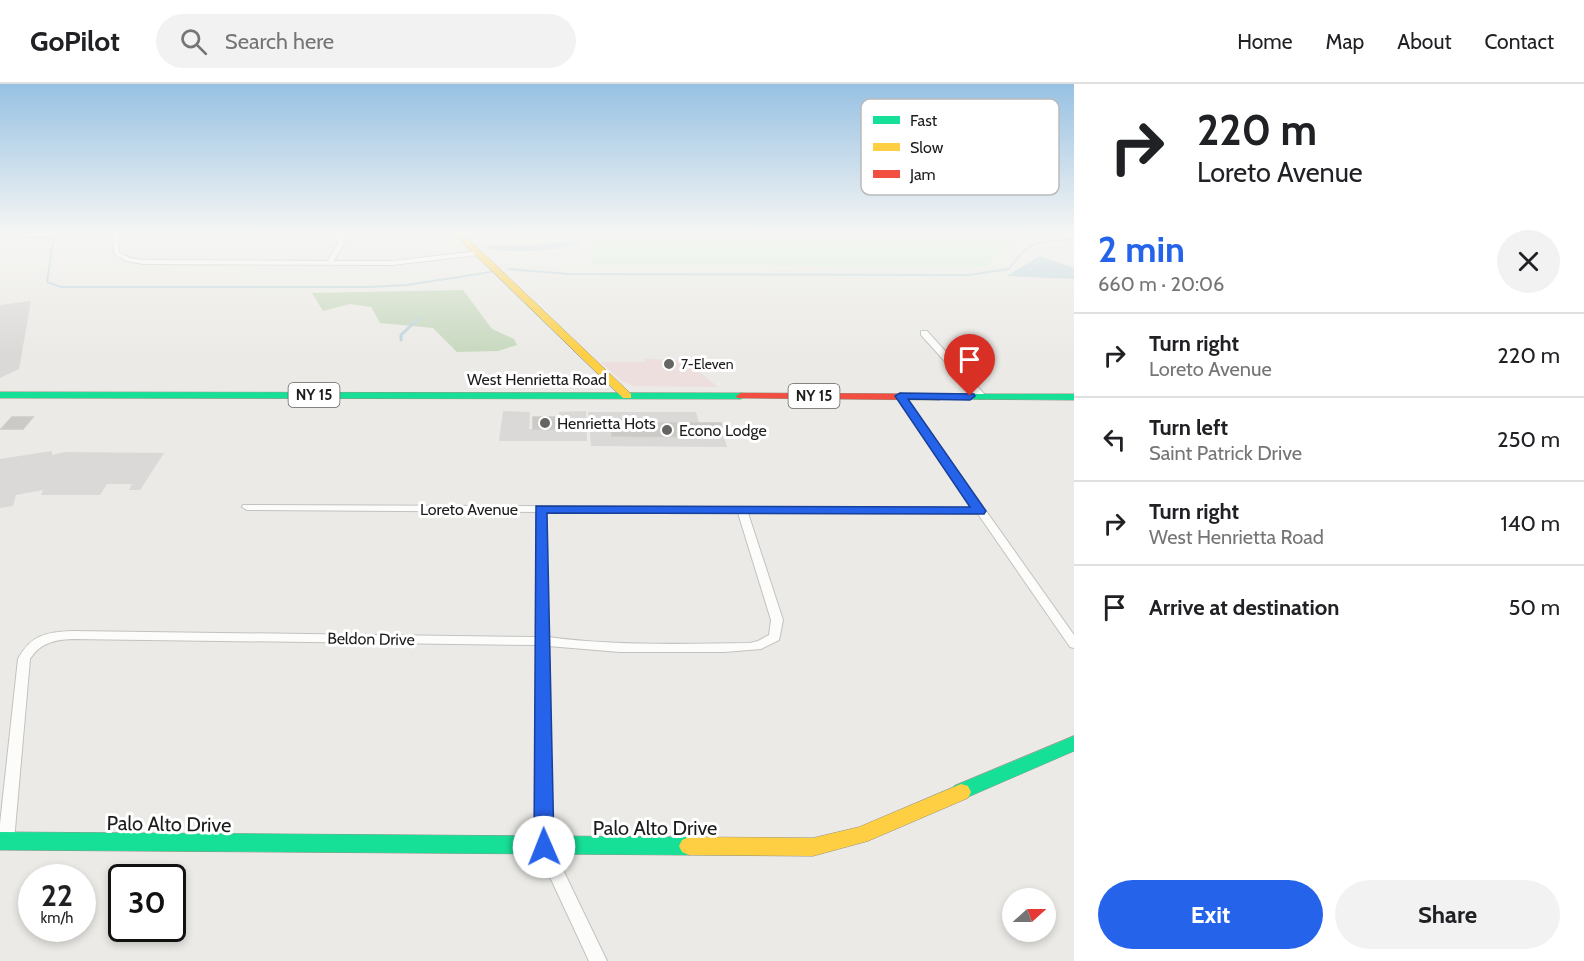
<!DOCTYPE html>
<meta charset="utf-8">
<style>
:root{--surface:#fff;--page:#f2f2f2;--text:#202124;--muted:#757577;--line:#e0e0e0;--accent:#2563eb}
body{margin:0;font-family:Cabin,sans-serif;background:var(--page);color:var(--text);height:100vh;display:flex;flex-direction:column;font-size:22px;white-space:nowrap}
*{box-sizing:border-box;margin:0}
p{font-size:20px;color:var(--muted)}
.icon{flex:none;width:33px;height:33px;fill:none;stroke:currentColor;stroke-width:2;stroke-linecap:round;stroke-linejoin:round}
.map{position:relative;flex:1;overflow:hidden}
.side{display:flex;flex-direction:column;background:var(--surface);width:510px}
.side>*{flex:none}
.hud{background:#fff;color:var(--text);overflow:hidden}
.needle{width:39px;rotate:69deg}
.controls{position:absolute;left:1002px;top:804px;display:grid;gap:12px}
.controls a{display:grid;place-items:center;width:54px;height:54px;border-radius:50%;background:var(--surface);box-shadow:0 3px 9px #0003;font-size:30px}
.speed{position:absolute;left:18px;top:780px;display:flex;gap:12px;font-size:30px;font-weight:700;text-align:center}
.speed>*{display:grid;place-content:center;width:78px;height:78px;border-radius:50%;background:var(--surface);box-shadow:0 3px 9px #0003;line-height:1}
.speed small{font-size:15px;font-weight:400}
.speed .limit{border:3px solid #111;border-radius:9px;background:#fff;color:#111}
.pin{position:absolute;display:grid;place-items:center;width:51px;height:51px;color:#fff;margin:-62px -26px;border-radius:50% 50% 50% 0;rotate:-45deg;box-shadow:0 0 6px #0007}
.pin .icon{rotate:45deg}
.me{position:absolute;width:66px;margin:-33px;rotate:359deg;stroke-linejoin:round;filter:drop-shadow(0 0 4px #0008)}
.turn{display:flex;align-items:center;gap:21px;height:126px;padding:0 24px;font-size:27px}
.turn .icon{width:78px;height:78px;stroke-width:2.5}
.turn b{display:block;font-size:42px;line-height:51px}
.round{display:grid;place-items:center;flex:none;width:63px;height:63px;border-radius:32px;background:var(--page)}
.overview{display:flex;align-items:center;justify-content:space-between;height:102px;padding:0 24px}
h1{font-size:36px;font-weight:700;line-height:45px;color:var(--accent)}
.primary-button{display:flex;gap:12px;margin-top:auto;padding:12px 24px}
.primary-button a{flex:1;height:69px;border-radius:36px;background:var(--accent);color:#fff;font-size:24px;font-weight:700;line-height:69px;text-align:center}
.primary-button a+a{background:var(--page);color:var(--text)}
ul{padding:0;list-style:none}
li{display:flex;align-items:center;gap:18px;height:84px;padding:0 24px;border-top:2px solid var(--line)}
li div{flex:1}
li b{display:block;font-size:22px}
li em{font-style:normal}
header{display:flex;align-items:center;gap:36px;box-sizing:border-box;height:84px;padding:0 30px;background:var(--surface);border-bottom:2px solid var(--line)}
header strong{font-size:28px}
nav{display:flex;gap:33px;margin-inline-start:auto;font-size:21px}
.search{width:420px;height:54px;background:var(--page);display:flex;align-items:center;gap:15px;box-sizing:border-box;padding:0 21px;border-radius:33px;color:var(--muted);font-size:22px}
main{display:flex;flex:1;min-height:0}
.map>svg:first-child{display:block}
.residential{fill:#dad9d7}
.commercial{fill:#ecdfdd}
.forest{fill:#c7d8be}
.park{fill:#d6f0d7}
.water{fill:#bdd4dc}
.lines{fill:none;stroke-linecap:round;stroke-linejoin:round}
.stream-far1{stroke:#bdd4dc;stroke-width:2}
.stream{stroke:#bdd4dc;stroke-width:3}
.building{fill:#cccac7;stroke:#ceccc8;stroke-width:1.5}
.street-casing{stroke:#c2c2c0;stroke-width:2}
.fast-casing{stroke:#919380;stroke-width:1}
.slow-casing{stroke:#919380;stroke-width:1}
.jam-casing{stroke:#919380;stroke-width:1}
.street{fill:#fcfcfb;fill-rule:evenodd}
.fast{fill:#16e098;fill-rule:evenodd}
.slow{fill:#ffcf43;fill-rule:evenodd}
.jam{fill:#f24e42;fill-rule:evenodd}
.route{fill:#2563eb;stroke:#184099;stroke-width:1.5}
.poi-dot{fill:#656563;stroke:#fff;stroke-width:2}
.labels{text-anchor:middle;dominant-baseline:central;stroke-width:6;stroke-linejoin:round;paint-order:stroke}
.far-poi-label{font-size:14px;fill:#1d1d1d;stroke:#fff;text-anchor:start}
.shield{fill:#fff;stroke:#616161;stroke-width:1.5}
.shield-label{font-size:15px;font-weight:bold;fill:#1d1d1d}
.street-label{font-size:16px;fill:#1d1d1d;stroke:#fff}
.poi-label{font-size:16px;fill:#1d1d1d;stroke:#fff;text-anchor:start}
.near-street-label{font-size:20px;fill:#1d1d1d;stroke:#fff}
.key{fill:#fff;stroke:#bbb;stroke-width:1.5}
.key-label{font-size:16px;fill:#1d1d1d}
</style>
<header>
<strong>GoPilot</strong>
<div class="search"><svg class="icon" aria-label="search" viewBox="0 0 24 24"><circle cx="10" cy="10" r="6"/><path d="M15 15l6 6"/></svg>Search here</div>
<nav><a>Home</a><a>Map</a><a>About</a><a>Contact</a></nav>
</header>
<main>
<div class="map">
<svg width="1074" height="877" viewBox="0 0 1074 877">
<rect width="100%" height="100%" fill="#ebeae6"/>
<!-- residential -->
<g class="residential">
<path d="M31,217L19,285L0,294V221Z"/>
<path d="M503,327L530,328L529,345H556L561,344L559,328L586,327L587,357H499Z"/>
<path d="M588,328H696L699,339H611L612,352L724,353L727,363L591,362Z"/>
<path d="M52,367V371L65,368L164,369L140,406H129L132,400H107L100,411H41L43,406L16,411L13,422L0,424V375Z"/>
</g>
<!-- commercial -->
<path class="commercial" d="M645,275L690,276L693,283L718,303L635,302L622,297L601,278H645Z"/>
<!-- forest -->
<path class="forest" d="M463,206L492,245L514,255L517,261L498,267L457,268L433,244L380,239L371,223L350,220L323,227L312,209Z"/>
<!-- park -->
<path class="park" d="M592,148H996L1013,158L985,183L593,181Z"/>
<!-- water -->
<g class="water">
<path d="M583,156C571,168 503,170 487,164V161H532Z"/>
<path d="M1040,172L1074,184V195L1007,192Z"/>
</g>
<g class="lines">
<!-- stream-far1 -->
<g class="stream-far1">
<path d="M0,152L57,154L53,158L47,198L61,203H370L407,201L491,188"/>
<path d="M508,185L568,190L968,191L1009,185C1032,153 1037,159 1074,155"/>
<path d="M416,238L422,232"/>
</g>
<!-- stream -->
<path class="stream" d="M401,256V251L417,236"/>
</g>
<!-- building -->
<g class="building">
<path d="M12,333H33L23,345H1Z"/>
<rect x="533" y="333" width="23" height="12"/>
<path d="M611,339H721L724,353L612,352Z"/>
</g>
<g class="lines">
<!-- street casing -->
<g class="street-casing">
<g id="street">
<path d="M112,148H118L119,168L130,174L144,176L328,177L338,159L334,148H340L344,159L334,177H392L479,167L482,169L479,171L392,181L144,180L126,177L114,170Z"/>
<path d="M921,247H927L985,311V315H979L921,251Z"/>
<path d="M900,309L903,310L1074,551V564L1070,563L978,430L748,429L783,536L779,556L761,565L724,568H620L548,562L552,763L607,877H589L536,763V561L72,555C54,556 40,559 30,575L14,757L12,762L6,764L0,762V740L18,575C31,551 46,548 72,547L536,553V428L247,426L242,423L243,421L973,424L896,312ZM546,428L738,429L771,536L769,551L758,557L750,559C683,560 615,562 548,553Z"/>
</g>
</g>
<!-- fast casing -->
<g class="fast-casing">
<g id="fast">
<path d="M0,308L741,309L746,312L741,315L0,314Z"/>
<path d="M940,310H1074V316L936,315V311Z"/>
<path d="M1074,652V667L961,716L954,714L951,708L954,702Z"/>
<path d="M0,748L689,753L696,756L699,762L696,768L689,771L0,766Z"/>
</g>
</g>
<!-- slow casing -->
<g class="slow-casing">
<g id="slow">
<path d="M452,148H461L631,310V314H623Z"/>
<path d="M961,700L968,702L971,708L968,714L868,757L813,772L689,771L682,768L679,762L682,756L689,753L813,754L859,743Z"/>
</g>
</g>
<!-- jam casing -->
<g class="jam-casing">
<path id="jam" d="M741,309L940,310L945,313L940,316L737,314L736,312Z"/>
</g>
<!-- street -->
<use href="#street" class="street"/>
<!-- fast -->
<use href="#fast" class="fast"/>
<!-- slow -->
<use href="#slow" class="slow"/>
<!-- jam -->
<use href="#jam" class="jam"/>
</g>
<!-- sky -->
<linearGradient id="sky" x2="0" y2="1"><stop stop-color="#97c1e3"/><stop offset="0.55" stop-color="#f6f6f4"/><stop offset="1" stop-color="#f6f6f4" stop-opacity="0"/></linearGradient>
<rect width="1074" height="271" fill="url(#sky)"/>
<!-- route -->
<path class="route" d="M900,309L974,310L975,312L970,316L908,315L986,427L984,430L547,429L554,763L551,769L544,772L537,769L534,763L536,422L970,423L895,312Z"/>
<!-- markers -->
<g class="poi-dot">
<circle cx="669" cy="280" r="6"/>
<circle cx="545" cy="339" r="6"/>
<circle cx="667" cy="346" r="6"/>
</g>
<g class="labels">
<!-- far-poi labels -->
<g class="far-poi-label">
<text x="681" y="280">7-Eleven</text>
</g>
<!-- shield labels -->
<g class="shield">
<rect x="288.5" y="299" width="51" height="24" rx="4.5"/>
<rect x="788.5" y="300" width="51" height="24" rx="4.5"/>
</g>
<g class="shield-label">
<text x="314" y="311">NY 15</text>
<text x="814" y="312">NY 15</text>
</g>
<!-- street labels -->
<g class="street-label">
<text x="537" y="295">West Henrietta Road</text>
<text x="469" y="425">Loreto Avenue</text>
<text transform="translate(371 555) rotate(1)">Beldon Drive</text>
</g>
<!-- poi labels -->
<g class="poi-label">
<text x="557" y="339">Henrietta Hots</text>
<text x="679" y="346">Econo Lodge</text>
</g>
<!-- near-street labels -->
<g class="near-street-label">
<text transform="translate(169 740) rotate(1)">Palo Alto Drive</text>
<text x="655" y="744">Palo Alto Drive</text>
</g>
</g>
<!-- legend -->
<rect x="861" y="15" width="198" height="96" rx="9" class="key"/>
<rect x="873" y="32" width="27" height="8" fill="#16e098"/>
<rect x="873" y="59" width="27" height="8" fill="#ffcf43"/>
<rect x="873" y="86" width="27" height="8" fill="#f24e42"/>
<g class="key-label">
<text x="910" y="42">Fast</text>
<text x="910" y="69">Slow</text>
<text x="910" y="96">Jam</text>
</g>
</svg>
<div class="controls">
<a><svg class="needle" viewBox="-14 -14 28 28"><path d="M0-13l5 13h-10z" fill="#e53935"/><path d="M0 13l5-13h-10z" fill="#757577"/></svg></a>
</div>
<div class="speed"><div>22<small>km/h</small></div><div class="limit">30</div></div>
<div class="pin" style="left:970px;top:312px;background:#d93025"><svg class="icon" aria-label="arrive" viewBox="0 0 24 24"><path d="M6 21V4h12l-3 4 3 4H6"/></svg></div>
<svg class="me" style="left:544px;top:763px" viewBox="-20 -20 40 40"><circle r="19" fill="#fff"/><path d="M0-13L10 11 0 6-10 11z" fill="#2563eb"/></svg>
</div>
<section class="side">
<div class="hud">
<div class="turn"><svg class="icon" aria-label="right" viewBox="0 0 24 24"><path d="M7 20v-9h11M14 6l5 5-5 5"/></svg><div><b>220 m</b>Loreto Avenue</div></div>
</div>
<div class="overview"><div><h1>2 min</h1><p>660 m · 20:06</p></div><a class="round"><svg class="icon" aria-label="close" viewBox="0 0 24 24"><path d="M6 6l12 12M18 6L6 18"/></svg></a></div>
<ul>
<li><svg class="icon" aria-label="right" viewBox="0 0 24 24"><path d="M7 20v-9h11M14 6l5 5-5 5"/></svg><div><b>Turn right</b><p>Loreto Avenue</p></div><em>220 m</em></li>
<li><svg class="icon" aria-label="left" viewBox="0 0 24 24"><path d="M17 20v-9H6M10 6l-5 5 5 5"/></svg><div><b>Turn left</b><p>Saint Patrick Drive</p></div><em>250 m</em></li>
<li><svg class="icon" aria-label="right" viewBox="0 0 24 24"><path d="M7 20v-9h11M14 6l5 5-5 5"/></svg><div><b>Turn right</b><p>West Henrietta Road</p></div><em>140 m</em></li>
<li><svg class="icon" aria-label="arrive" viewBox="0 0 24 24"><path d="M6 21V4h12l-3 4 3 4H6"/></svg><div><b>Arrive at destination</b></div><em>50 m</em></li>
</ul>
<div class="primary-button"><a>Exit</a><a>Share</a></div>
</section>
</main>
